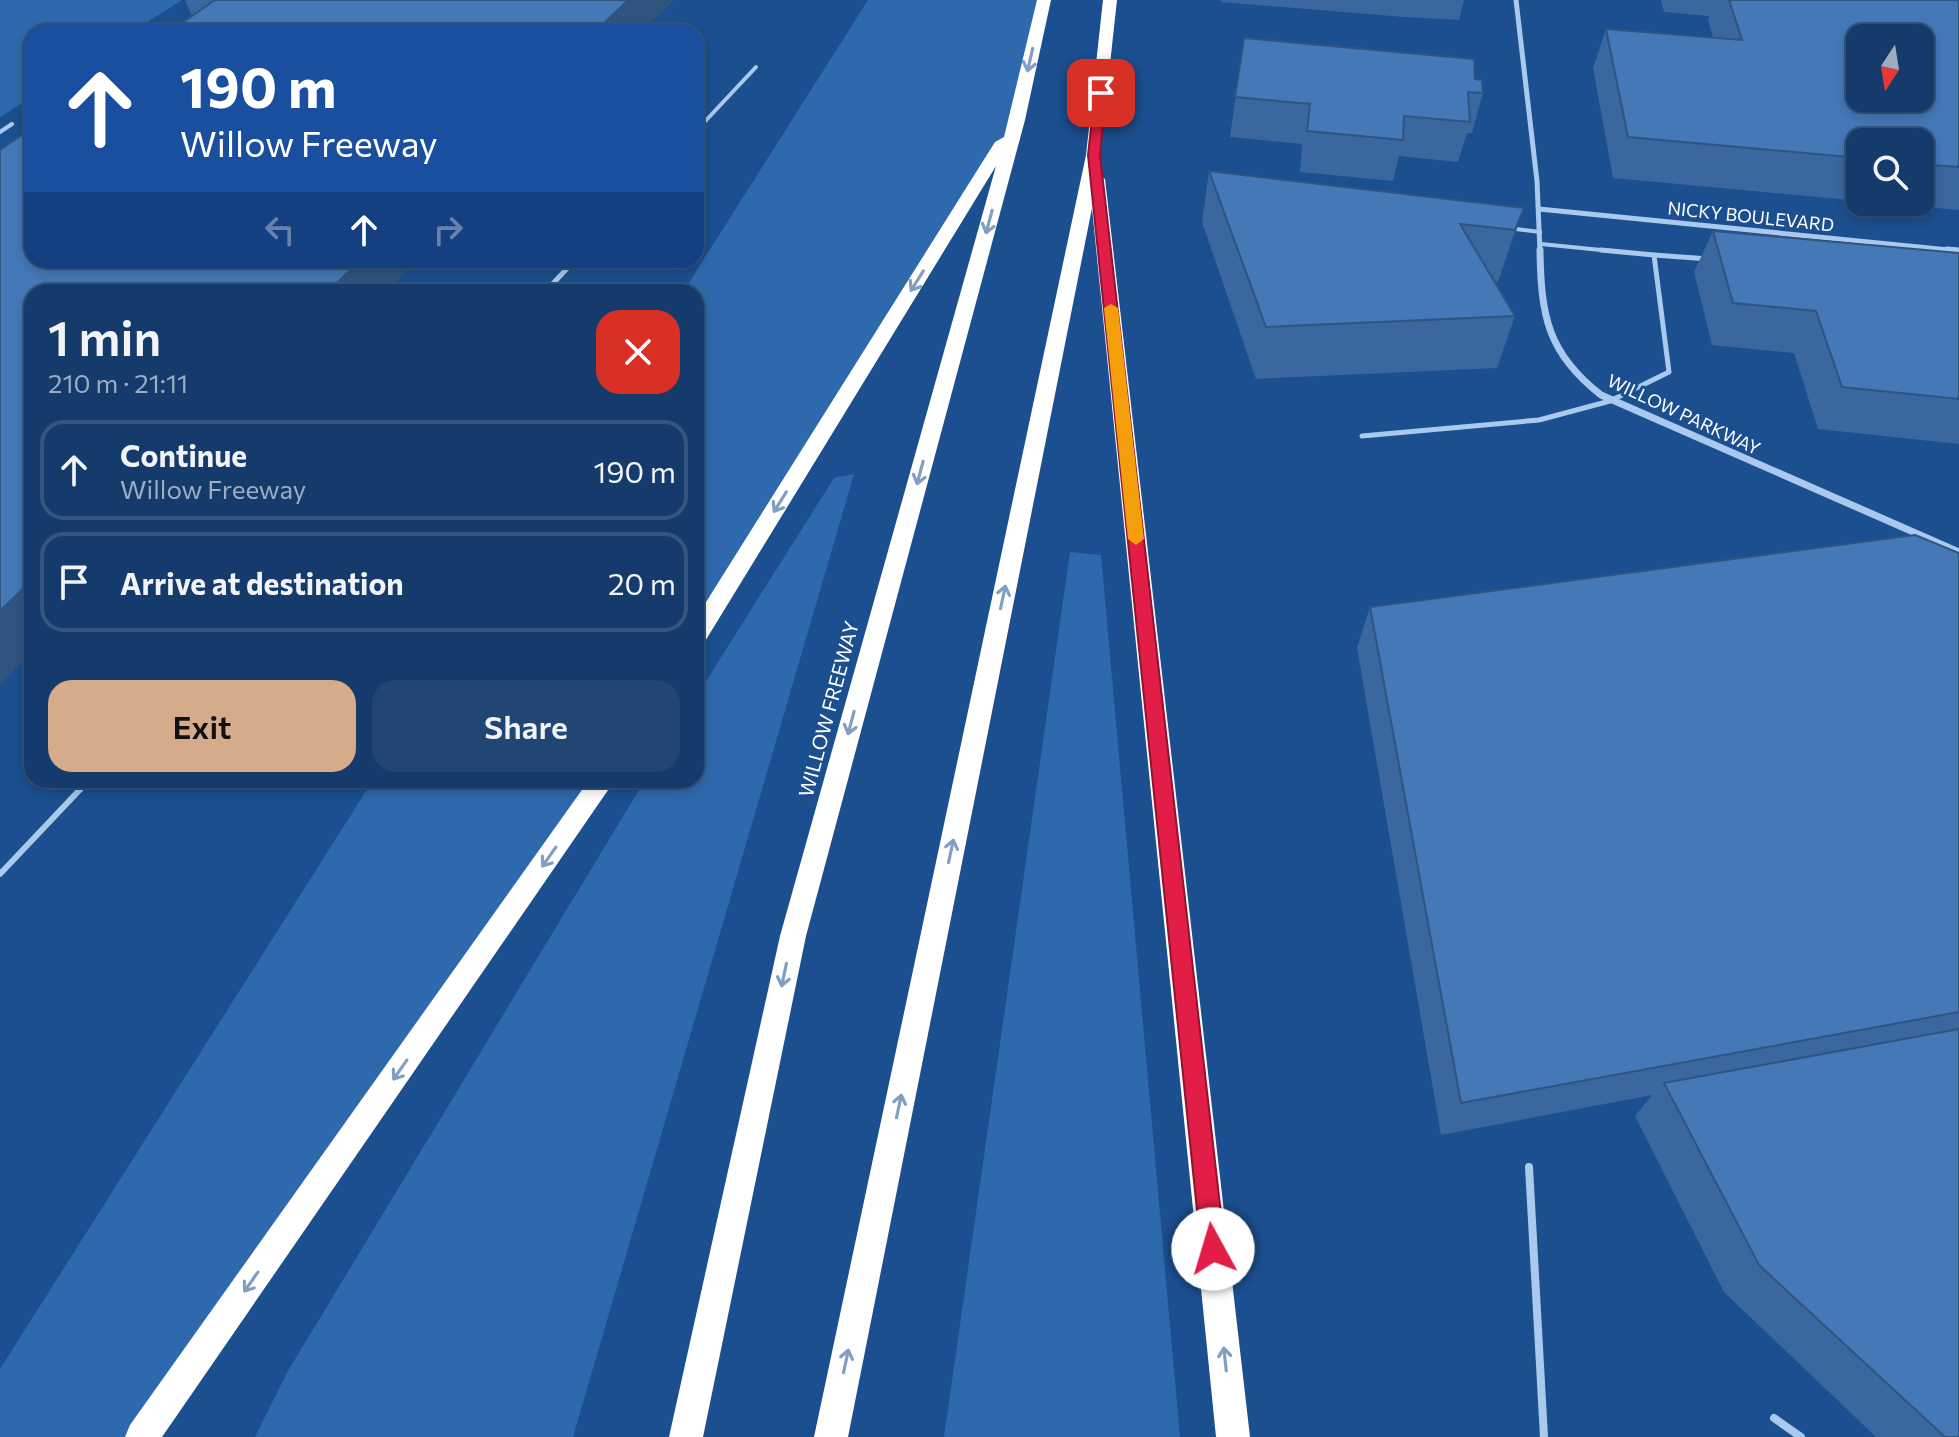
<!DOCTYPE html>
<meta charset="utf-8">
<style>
:root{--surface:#143b6b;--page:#214673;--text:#f1f3f6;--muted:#9dadc1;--line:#33557e;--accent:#d6ab8b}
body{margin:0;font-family:Commissioner,sans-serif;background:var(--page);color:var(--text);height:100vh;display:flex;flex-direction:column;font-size:30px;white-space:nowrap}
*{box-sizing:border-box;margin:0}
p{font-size:26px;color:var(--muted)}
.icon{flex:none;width:44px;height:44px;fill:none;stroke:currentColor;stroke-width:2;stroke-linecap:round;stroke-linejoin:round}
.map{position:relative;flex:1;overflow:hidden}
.sheet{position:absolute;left:24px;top:284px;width:680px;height:504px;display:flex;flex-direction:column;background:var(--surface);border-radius:24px;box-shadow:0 4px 12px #0003,0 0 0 2px var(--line)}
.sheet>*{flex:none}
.hud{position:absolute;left:24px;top:24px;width:680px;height:244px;border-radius:24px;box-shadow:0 4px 12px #0003,0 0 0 2px var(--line);background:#1a4fa0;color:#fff;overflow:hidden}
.needle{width:52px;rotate:192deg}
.tools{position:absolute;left:1846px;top:24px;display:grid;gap:16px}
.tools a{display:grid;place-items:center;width:88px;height:88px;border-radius:16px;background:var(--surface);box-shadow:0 4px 12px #0003,0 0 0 2px var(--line);font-size:40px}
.pin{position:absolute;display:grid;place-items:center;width:68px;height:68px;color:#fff;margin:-34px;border-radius:16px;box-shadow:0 4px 12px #0006}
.me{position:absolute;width:88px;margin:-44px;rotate:354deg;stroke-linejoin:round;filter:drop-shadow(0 0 6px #0008)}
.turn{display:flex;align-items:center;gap:28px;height:168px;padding:0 24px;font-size:36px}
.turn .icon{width:104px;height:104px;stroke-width:2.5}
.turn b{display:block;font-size:56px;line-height:68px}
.lanes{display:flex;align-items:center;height:76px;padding:0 24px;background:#0003;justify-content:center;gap:40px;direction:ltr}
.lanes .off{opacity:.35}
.round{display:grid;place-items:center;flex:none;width:84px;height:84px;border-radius:24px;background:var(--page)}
.headline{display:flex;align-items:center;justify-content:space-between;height:136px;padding:0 24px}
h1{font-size:48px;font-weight:600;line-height:60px}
.cta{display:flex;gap:16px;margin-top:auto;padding:16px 24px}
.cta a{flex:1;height:92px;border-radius:24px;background:var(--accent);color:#111;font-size:32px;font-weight:600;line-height:92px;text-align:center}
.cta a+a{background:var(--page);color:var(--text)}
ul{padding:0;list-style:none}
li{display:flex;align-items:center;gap:24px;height:100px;margin:0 16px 12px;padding:0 8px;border:4px solid var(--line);border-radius:24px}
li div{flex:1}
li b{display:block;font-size:30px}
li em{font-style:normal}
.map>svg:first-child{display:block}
.green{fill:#2e69ad}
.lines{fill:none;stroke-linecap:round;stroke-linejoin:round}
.service-far3{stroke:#a9c9ee;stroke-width:4}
.service-far2{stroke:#a9c9ee;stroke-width:5}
.service-far1{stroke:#a9c9ee;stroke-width:6}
.service{stroke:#a9c9ee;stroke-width:8}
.minor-far1{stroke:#a9c9ee;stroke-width:5}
.minor{stroke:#a9c9ee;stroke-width:7}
.motorway{fill:#fff;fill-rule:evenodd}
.wall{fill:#3a679d}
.shaded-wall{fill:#305480}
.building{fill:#4478b7;stroke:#305480;stroke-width:2;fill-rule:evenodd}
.oneway{stroke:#829ec1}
.route{fill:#e11d48;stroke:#92132f;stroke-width:2}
.slow{fill:#f59e0b}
.labels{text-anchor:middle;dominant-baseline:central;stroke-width:6;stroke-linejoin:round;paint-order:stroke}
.far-street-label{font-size:18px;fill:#fff;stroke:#1b4f8f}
.street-label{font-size:20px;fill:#fff;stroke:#1b4f8f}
</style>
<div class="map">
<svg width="1959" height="1437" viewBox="0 0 1959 1437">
<rect width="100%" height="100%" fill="#1b4f8f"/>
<!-- green -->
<g class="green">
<path d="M0,0H182L132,32H32V97L0,117Z"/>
<path d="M868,0H1044L1017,120L696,637V292H683Z"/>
<path d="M854,474L573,1437H255L288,1371L645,780H696V697L834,478Z"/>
<path d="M1070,552L1101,555L1180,1437H944Z"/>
<path d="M373,780H603L142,1437H0V1369Z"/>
</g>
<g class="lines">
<!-- service-far3 -->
<g class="service-far3">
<path d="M696,131L756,67"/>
<path d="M0,132L12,124"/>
<path d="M1508,228L1540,232"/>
<path d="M1541,244L1621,252"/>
</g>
<!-- service-far2 -->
<g class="service-far2">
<path d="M1654,255L1709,259"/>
<path d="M545,292L575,260"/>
<path d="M1362,436L1539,420L1610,401L1669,372L1654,255L1601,250"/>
</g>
<!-- service-far1 -->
<path class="service-far1" d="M0,874L89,780"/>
<!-- service -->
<g class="service">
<path d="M1529,1167L1544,1437"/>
<path d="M1774,1418L1801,1437"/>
</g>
<!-- minor-far1 -->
<g class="minor-far1">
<path d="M1516,0L1537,181L1540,252"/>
<path d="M1539,209L1959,251"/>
</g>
<!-- minor -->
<g class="minor">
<path d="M1540,250C1541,315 1547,353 1601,395L1959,552"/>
<path d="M1947,250L1959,251"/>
</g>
<!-- motorway -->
<g class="motorway">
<path d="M1037,0H1051L1025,120L806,936L703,1437H669L780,936L996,166L704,643L696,645V618L995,142L1004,137Z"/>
<path d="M1103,0H1117L1098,174L1105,179L1250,1437H1216L1092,208L848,1437H814L1086,155Z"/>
<path d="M589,780H615L162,1437H125L130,1425Z"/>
</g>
</g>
<!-- wall -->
<g class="wall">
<path d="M185,0H673L642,32L192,16Z"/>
<path d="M1221,0H1464L1459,20L1404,17L1221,2Z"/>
<path d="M1661,0H1959V210L1870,202H1920V142H1860V201L1613,178L1593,68L1606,29L1713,37L1708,20L1709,16L1664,12Z"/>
<path d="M1244,38L1475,79L1483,93L1472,133H1467L1458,162L1399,156L1393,181L1300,172L1302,144L1230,137Z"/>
<path d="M1209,171L1524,208L1498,282L1494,281L1515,316L1497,368L1256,379L1202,222Z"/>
<path d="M1713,231L1959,253V444L1818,429L1794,353L1712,345L1694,272Z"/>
<path d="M1959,553V1437H1876L1724,1292L1635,1116L1652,1095L1441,1135L1357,648L1370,607Z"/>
</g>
<!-- shaded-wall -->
<g class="shaded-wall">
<path d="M628,0H673L642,32H595Z"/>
<path d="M1524,208L1506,260L1498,282L1515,230Z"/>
<path d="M360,260H417L386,292H328Z"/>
<path d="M32,580V652L0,685V611Z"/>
</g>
<!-- building -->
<g class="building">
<path d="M215,0H628L595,32H169Z"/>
<path d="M1729,0H1959V167L1920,164V142H1860V158L1628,137L1606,29L1742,40ZM1860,38H1920V98H1860Z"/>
<path d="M1244,38L1474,59L1475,79L1482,80L1483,93L1468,92L1470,122L1404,116L1403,140L1307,131L1310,104L1235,97Z"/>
<path d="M32,128V260H360L328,292H32V580L0,611V150Z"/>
<path d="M1209,171L1524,208L1515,230L1460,224L1515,316L1266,327Z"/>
<path d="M1713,231L1959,253V399L1842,387L1816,311L1733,303Z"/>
<path d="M1915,535L1959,553V1012L1461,1103L1370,607Z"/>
<path d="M1959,1029V1437H1945L1759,1265L1664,1083Z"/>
</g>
<!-- one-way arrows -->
<defs><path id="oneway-shaft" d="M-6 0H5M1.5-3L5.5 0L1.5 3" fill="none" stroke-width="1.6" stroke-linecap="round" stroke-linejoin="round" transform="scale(2)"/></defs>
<g class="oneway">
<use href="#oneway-shaft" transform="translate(1030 60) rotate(103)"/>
<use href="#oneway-shaft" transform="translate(989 222) rotate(105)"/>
<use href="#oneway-shaft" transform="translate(917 281) rotate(122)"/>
<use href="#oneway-shaft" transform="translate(920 473) rotate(105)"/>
<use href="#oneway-shaft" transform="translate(780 502) rotate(122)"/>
<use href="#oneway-shaft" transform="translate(1003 597) rotate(-78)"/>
<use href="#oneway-shaft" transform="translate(851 723) rotate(105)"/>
<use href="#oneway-shaft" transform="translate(951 851) rotate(-78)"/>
<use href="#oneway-shaft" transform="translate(549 857) rotate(125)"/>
<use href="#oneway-shaft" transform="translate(784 975) rotate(102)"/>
<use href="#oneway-shaft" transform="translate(400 1070) rotate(125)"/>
<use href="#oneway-shaft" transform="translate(899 1106) rotate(-78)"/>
<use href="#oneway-shaft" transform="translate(251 1282) rotate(125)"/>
<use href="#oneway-shaft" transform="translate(1225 1359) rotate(-96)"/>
<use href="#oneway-shaft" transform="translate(846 1361) rotate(-78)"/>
</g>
<!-- route -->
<path class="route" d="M1101,90L1106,93L1100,155L1225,1249L1221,1258L1213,1261L1204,1258L1201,1249L1088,155L1095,93Z"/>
<!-- slow -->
<path class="slow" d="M1111,304L1118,308L1144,539L1136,545L1128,539L1104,308Z"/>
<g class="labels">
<!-- far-street labels -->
<g class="far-street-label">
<text transform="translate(1751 216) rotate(6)">NICKY BOULEVARD</text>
<text transform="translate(1684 414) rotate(25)">WILLOW PARKWAY</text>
</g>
<!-- street labels -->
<g class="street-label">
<text transform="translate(828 709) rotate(-75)">WILLOW FREEWAY</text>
</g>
</g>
</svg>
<div class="tools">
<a><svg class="needle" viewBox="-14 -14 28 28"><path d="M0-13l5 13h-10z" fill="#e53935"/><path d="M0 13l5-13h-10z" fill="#9dadc1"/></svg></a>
<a><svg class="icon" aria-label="search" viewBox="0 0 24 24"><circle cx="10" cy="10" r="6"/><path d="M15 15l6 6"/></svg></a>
</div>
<div class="pin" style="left:1101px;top:93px;background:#d93025"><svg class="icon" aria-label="arrive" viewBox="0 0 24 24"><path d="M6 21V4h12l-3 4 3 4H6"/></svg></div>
<svg class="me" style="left:1213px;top:1249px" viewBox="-20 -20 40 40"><circle r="19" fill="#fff"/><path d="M0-13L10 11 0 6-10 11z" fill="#e11d48"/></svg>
<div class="hud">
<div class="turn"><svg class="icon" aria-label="ahead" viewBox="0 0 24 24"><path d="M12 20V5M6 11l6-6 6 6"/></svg><div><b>190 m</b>Willow Freeway</div></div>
<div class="lanes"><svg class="icon off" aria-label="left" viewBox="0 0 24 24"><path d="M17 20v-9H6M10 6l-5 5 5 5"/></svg><svg class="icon" aria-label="ahead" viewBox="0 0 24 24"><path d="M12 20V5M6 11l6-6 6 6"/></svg><svg class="icon off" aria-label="right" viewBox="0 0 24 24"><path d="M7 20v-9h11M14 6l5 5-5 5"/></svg></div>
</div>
<section class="sheet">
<div class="headline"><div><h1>1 min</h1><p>210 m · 21:11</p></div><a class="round" style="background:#d93025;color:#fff"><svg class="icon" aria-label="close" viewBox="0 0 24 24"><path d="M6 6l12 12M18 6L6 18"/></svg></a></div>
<ul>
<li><svg class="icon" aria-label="ahead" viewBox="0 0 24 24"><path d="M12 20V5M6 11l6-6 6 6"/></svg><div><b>Continue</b><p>Willow Freeway</p></div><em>190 m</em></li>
<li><svg class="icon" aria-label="arrive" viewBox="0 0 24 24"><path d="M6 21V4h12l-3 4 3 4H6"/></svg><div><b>Arrive at destination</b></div><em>20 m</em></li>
</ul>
<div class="cta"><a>Exit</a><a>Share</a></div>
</section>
</div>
